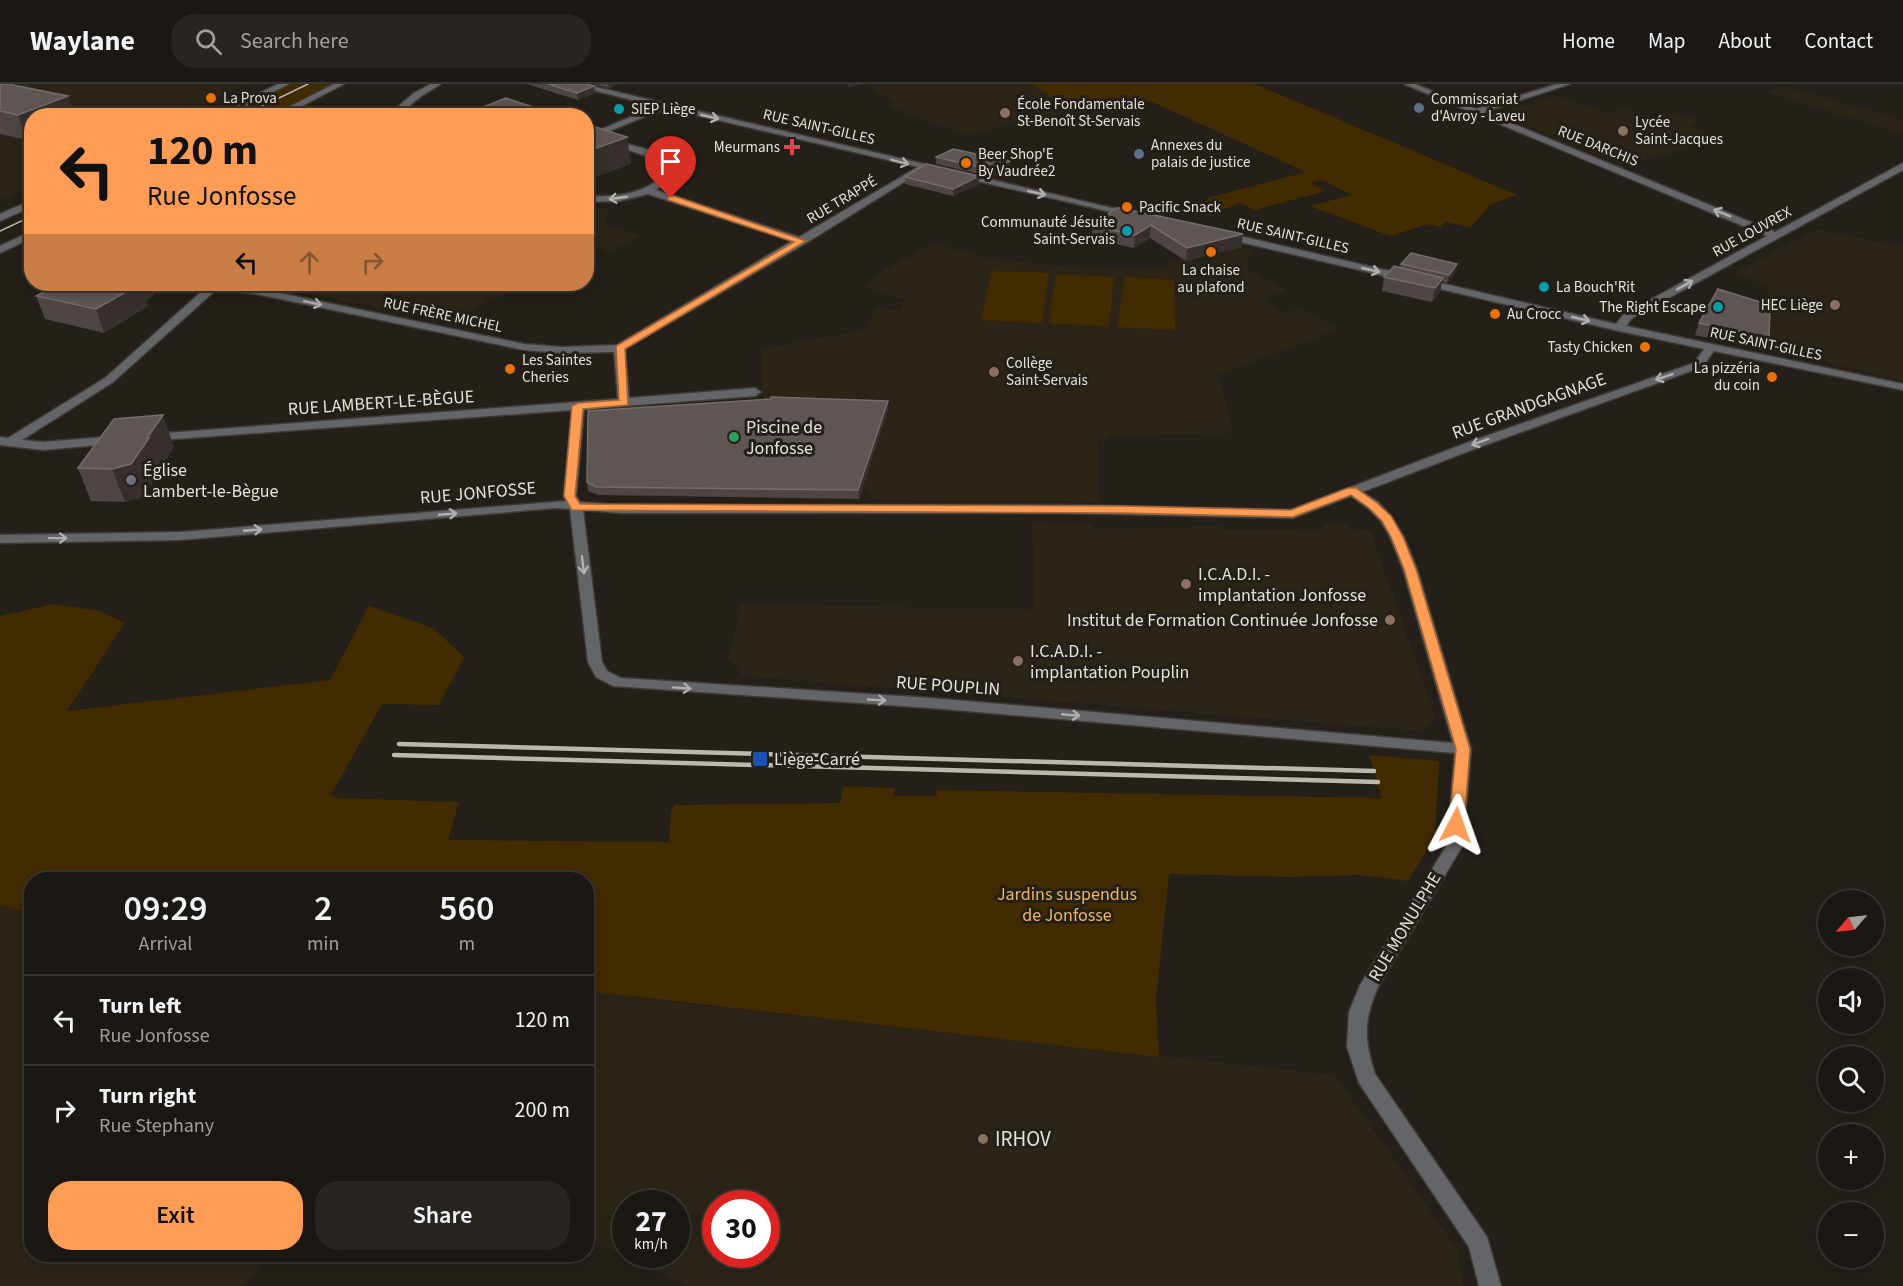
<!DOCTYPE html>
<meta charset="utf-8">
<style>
:root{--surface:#1b1712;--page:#282420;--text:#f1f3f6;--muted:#a09f9f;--line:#393632;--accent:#fd9d55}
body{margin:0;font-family:"Source Sans 3",sans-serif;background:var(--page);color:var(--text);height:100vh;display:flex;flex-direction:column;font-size:22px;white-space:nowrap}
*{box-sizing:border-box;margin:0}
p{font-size:20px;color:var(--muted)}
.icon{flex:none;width:33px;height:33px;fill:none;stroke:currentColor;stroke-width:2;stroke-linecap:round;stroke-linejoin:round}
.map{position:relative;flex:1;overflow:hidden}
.drawer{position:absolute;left:24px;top:788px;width:570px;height:390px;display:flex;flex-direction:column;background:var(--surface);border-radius:24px;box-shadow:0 3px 15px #0003,0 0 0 2px var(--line)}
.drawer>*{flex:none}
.banner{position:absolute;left:24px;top:24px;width:570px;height:183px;border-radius:24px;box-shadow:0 3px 15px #0003,0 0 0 2px var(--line);background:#fd9d55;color:#111;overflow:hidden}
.needle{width:39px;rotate:242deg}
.buttons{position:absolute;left:1818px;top:806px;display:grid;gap:12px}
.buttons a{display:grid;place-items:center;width:66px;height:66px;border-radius:50%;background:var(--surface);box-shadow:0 3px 15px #0003,0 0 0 2px var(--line);font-size:30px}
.speed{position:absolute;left:612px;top:1106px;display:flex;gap:12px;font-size:30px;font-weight:700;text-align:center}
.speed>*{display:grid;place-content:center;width:78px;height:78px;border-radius:50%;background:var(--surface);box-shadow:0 3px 15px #0003,0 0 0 2px var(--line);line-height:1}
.speed small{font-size:15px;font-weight:400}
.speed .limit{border:9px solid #d22;background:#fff;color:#111}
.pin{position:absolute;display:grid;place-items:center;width:51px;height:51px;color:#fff;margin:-62px -26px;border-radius:50% 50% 50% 0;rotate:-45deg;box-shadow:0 0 6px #0007}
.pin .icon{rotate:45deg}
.me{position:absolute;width:66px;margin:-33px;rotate:4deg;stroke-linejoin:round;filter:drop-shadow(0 0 4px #0008)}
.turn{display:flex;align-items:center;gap:21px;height:126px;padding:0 24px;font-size:27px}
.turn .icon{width:78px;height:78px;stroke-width:2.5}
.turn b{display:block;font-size:42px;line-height:51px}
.lanes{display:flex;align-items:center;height:57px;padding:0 24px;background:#0003;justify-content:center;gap:30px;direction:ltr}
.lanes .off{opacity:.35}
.eta{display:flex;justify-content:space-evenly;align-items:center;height:102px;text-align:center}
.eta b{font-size:36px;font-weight:600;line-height:42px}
.action{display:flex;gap:12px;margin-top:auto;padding:12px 24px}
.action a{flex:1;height:69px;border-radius:24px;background:var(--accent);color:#111;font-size:24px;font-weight:600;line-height:69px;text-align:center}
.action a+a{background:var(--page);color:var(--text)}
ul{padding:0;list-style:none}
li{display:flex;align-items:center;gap:18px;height:90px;padding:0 24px;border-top:2px solid var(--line)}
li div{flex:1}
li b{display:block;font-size:22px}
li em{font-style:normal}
header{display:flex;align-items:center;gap:36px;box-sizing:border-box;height:84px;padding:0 30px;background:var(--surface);border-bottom:2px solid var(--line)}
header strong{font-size:28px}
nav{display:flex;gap:33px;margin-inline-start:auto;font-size:21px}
.search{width:420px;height:54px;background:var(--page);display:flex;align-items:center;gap:15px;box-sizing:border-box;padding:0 21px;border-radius:24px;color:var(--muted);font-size:22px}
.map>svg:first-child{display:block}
.built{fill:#2c2417;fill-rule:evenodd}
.green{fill:#422b01}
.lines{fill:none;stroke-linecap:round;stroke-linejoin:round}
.minor-casing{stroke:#3f3a33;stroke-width:3}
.minor{fill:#636569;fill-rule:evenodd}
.tram{stroke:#bbb7b1;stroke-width:1.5}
.rail{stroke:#bbb7b1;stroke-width:4.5}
.wall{fill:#4f4643}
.shaded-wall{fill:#372f2b}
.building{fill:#5f5654;stroke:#746c69;stroke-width:1.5}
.oneway{stroke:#b0afad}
.route{fill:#fd9d55;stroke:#a46637;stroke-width:1.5}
.food-dot{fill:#e8710a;stroke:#241f18;stroke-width:2}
.service-dot{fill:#5c6f8a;stroke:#241f18;stroke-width:2}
.culture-dot{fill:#0f9aa8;stroke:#241f18;stroke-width:2}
.education-dot{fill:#8d6e63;stroke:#241f18;stroke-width:2}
.health-dot{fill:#e0444e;stroke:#241f18;stroke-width:2}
.leisure-dot{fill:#2e9e5b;stroke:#241f18;stroke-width:2}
.worship-dot{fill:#6b7280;stroke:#241f18;stroke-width:2}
.transit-dot{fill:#1a4fb4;stroke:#241f18;stroke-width:2}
.labels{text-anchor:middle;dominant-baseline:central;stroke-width:6;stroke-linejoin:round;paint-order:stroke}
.far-poi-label{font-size:15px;fill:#e4e0db;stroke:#241f18;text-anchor:start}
.far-street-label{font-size:15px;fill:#e4e0db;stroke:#241f18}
.street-label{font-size:18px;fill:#e4e0db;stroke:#241f18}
.poi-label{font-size:18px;fill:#e4e0db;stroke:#241f18;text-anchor:start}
.park-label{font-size:18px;fill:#eeb55f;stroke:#241f18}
.near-poi-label{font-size:21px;fill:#e4e0db;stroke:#241f18;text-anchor:start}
</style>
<header>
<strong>Waylane</strong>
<div class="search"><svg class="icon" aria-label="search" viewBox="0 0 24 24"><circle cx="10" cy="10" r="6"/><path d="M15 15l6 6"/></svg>Search here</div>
<nav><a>Home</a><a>Map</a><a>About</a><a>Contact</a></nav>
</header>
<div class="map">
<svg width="1903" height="1202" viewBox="0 0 1903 1202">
<rect width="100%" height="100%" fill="#241f18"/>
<!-- built -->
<g class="built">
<path d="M0,0H248L182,31L32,32L31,102L0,117Z"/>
<path d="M878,0H1127L1155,13L1150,17L1043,44L1023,36L969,51L889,23L893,17L869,2Z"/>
<path d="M1785,2L1903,36V49L1767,9Z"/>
<path d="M1554,12L1610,29L1623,25L1650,34L1669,27L1700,37L1689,42L1724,53L1625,82L1497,30Z"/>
<path d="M587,124H609L605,141L641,152L607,168L598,164L587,169Z"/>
<path d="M1816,145L1903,163V296L1764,265L1768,201L1733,190Z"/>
<path d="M934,159L993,175L1069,183L1141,185L1174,183L1164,179L1181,174L1186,177L1194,175L1200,178L1208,176L1214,173L1210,171L1217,168L1224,169L1232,161L1254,165L1249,173L1247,185L1286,206L1261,216L1286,229L1300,224L1340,245L1218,291L1234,349L1106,352L1107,357H1097L1099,418L869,415L870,408L862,406L874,372L884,324L766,320L762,308L761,265L865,246L875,224L900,226L904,215L863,203L886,185Z"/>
<path d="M300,200H523L507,212L492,214L453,239L290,206Z"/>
<path d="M1032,439L1091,440L1092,445H1192V442H1221L1223,446L1323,445L1322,440H1346L1349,444L1371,447L1436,636L1421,647L743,592L726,572H729L741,520L1035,525Z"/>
<path d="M0,821L31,829L32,1170H276L243,1202H0Z"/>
<path d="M587,906L663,917L1335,991L1457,1165L1463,1202H687L587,1155ZM626,1119H676V1170H626ZM716,1119H766V1170H716Z"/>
</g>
<!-- green -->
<g class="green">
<path d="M287,0H335L278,28L247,27L252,24L241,22Z"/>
<path d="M1031,0H1255L1517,111L1491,120L1471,143L1445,138L1440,143L1428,140L1390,152L1310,122L1351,111L1323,96L1311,99L1325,107L1255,126L1240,119L1208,132L1187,127L1209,119L1205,116L1212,113L1306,88L1150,17L1134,21L1115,13L1069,25Z"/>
<path d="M992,187L1049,189L1042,239L981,236Z"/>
<path d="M1056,190L1114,193L1109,243L1049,239Z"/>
<path d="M1125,193L1174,196L1175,246L1117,243Z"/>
<path d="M54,520L100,527L125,539L67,627L330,596L369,522L433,544L464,573L439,621L382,620L331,711L337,714L459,718L448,756L669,758L671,728L674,721L840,719L843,702L895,704L893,712H937L936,706L1382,714L1369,671L1439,677L1435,753L1408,797L1359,791L1290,793L1169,790L1156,915L1159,973L587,907L586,795H32L31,829L0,821V532Z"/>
</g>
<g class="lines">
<!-- minor casing -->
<g class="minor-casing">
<g id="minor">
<path d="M278,0H289L226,32H214Z"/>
<path d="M334,0H344L283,32H271Z"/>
<path d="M431,0H441L420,13L397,32H387L414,9Z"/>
<path d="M568,0H583L1138,130L1133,133L925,85L806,159L625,265L629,314L755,304L761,308L755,312L584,325L576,412L580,418L620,421H1064L1291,426L1469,358L1694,279L1704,265L1619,247L1219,153V149L1223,148L1616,240L1624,230L1767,152L1404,0H1415L1476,25L1557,0H1570L1484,28L1775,148L1903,79V86L1632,234L1626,242L1903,300V306L1714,267L1702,283L1477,364L1362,408L1378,418L1391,432L1404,453L1417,485L1471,665L1463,761L1378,903C1363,938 1364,955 1375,990L1487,1153L1501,1202H1479L1469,1163L1359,999L1347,963L1349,928L1360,901L1447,761L1455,669L931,624L613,602L596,593L588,578L570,425L556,424L180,456L0,459V451L180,448L566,417L564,412L572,326L148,357L146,354L152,350L618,315L614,268L562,269L524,266L256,210L217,205L113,298L22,356L43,358L117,352L121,353V359L43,366L0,361V353L8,354L105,294L210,200L256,204L524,260L562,263L617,261L792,157L648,110L620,117L586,118V112C616,113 643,111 665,90V83L655,75L598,56L593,49L656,22ZM666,24L918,83L799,153L656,106L675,91C671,60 622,65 602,50ZM1351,412L1368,424L1381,437L1390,453L1403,485L1453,659L931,614L621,594L607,587L602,578L583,426L620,429H1064L1293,434Z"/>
<path d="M32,116V123L0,137V130Z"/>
<path d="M32,147V154L0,169V162Z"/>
</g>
</g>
<!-- minor -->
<use href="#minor" class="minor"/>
<!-- tram -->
<g class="tram">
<path d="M242,32L308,0"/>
<path d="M0,147L32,132"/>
</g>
<!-- rail -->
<g class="rail">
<path d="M399,660L1374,687"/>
<path d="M394,671L1378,698"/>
</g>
</g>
<!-- wall -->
<g class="wall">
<path d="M0,0H8L27,56L0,50Z"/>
<path d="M527,0H585L594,2L595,9L578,16Z"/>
<path d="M593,0H618L609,4Z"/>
<path d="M936,73L1010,84L992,93L936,80Z"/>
<path d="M979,92V100L953,112L905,100V93Z"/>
<path d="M1116,124L1241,163L1186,177L1150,154L1134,164L1092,155V142Z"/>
<path d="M1401,180H1457L1455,188L1447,199L1442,197L1440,208L1432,218L1382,207L1384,193L1400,184Z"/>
<path d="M59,200H157L160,206L146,217L148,222L104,249L45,235L36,212Z"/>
<path d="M1699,239L1769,254L1765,266L1695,251Z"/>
<path d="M888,317V326L859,415L598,411L588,407L587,398Z"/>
<path d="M174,363L160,385L161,387L143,413L125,418L91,417L78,384Z"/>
</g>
<!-- shaded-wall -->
<g class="shaded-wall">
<path d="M608,0H618L609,4Z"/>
<path d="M848,0H866L848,3Z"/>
<path d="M594,2L595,9L578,16L577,9Z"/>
<path d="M68,12L74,32H32V54L27,56L18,31Z"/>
<path d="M627,53L631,80L586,97V68Z"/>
<path d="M1010,77V84L992,93V86Z"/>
<path d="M979,92V100L953,112V105Z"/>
<path d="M1151,141L1150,154L1134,164L1135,151Z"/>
<path d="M1243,150L1241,163L1186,177L1187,164Z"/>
<path d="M1457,180L1455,188L1447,199L1449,191Z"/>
<path d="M1443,194L1440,208L1432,218L1435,204Z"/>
<path d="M132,200H157L160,206L146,217L148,222L104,249L96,225Z"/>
<path d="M888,317V326L859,415L858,406Z"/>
<path d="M163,331L174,363L160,385L161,387L143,413L125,418L112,385L147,354Z"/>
</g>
<!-- building -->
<g class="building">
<path d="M0,0H8L68,12L18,31L0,27Z"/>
<path d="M548,0H585L594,2L577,9Z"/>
<path d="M506,14L560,32H469L465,30Z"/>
<path d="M586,40L627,53L586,68Z"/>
<path d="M953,65L1010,77L992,86L936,73Z"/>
<path d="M926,80L979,92L953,105L905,93Z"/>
<path d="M1116,124H1121L1243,150L1187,164L1151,141L1135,151L1092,142Z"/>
<path d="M1411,169L1457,180L1449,191L1401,180Z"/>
<path d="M1394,182L1443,194L1435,204L1384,193Z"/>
<path d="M59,200H140L96,225L36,212Z"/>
<path d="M1718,205L1770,221L1769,254L1699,239Z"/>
<path d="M771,313L888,317L858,406L596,403L587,398L588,327L771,315Z"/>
<path d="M163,331L147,354H149L131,380L112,385L78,384L114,335Z"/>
</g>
<!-- one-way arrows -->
<defs><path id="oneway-shaft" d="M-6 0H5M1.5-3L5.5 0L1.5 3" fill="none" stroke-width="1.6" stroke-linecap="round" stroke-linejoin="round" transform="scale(1.5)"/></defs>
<g class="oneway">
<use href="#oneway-shaft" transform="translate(710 33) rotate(13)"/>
<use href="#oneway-shaft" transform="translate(900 78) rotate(14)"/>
<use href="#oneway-shaft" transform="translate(1037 109) rotate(13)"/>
<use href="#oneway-shaft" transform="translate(618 114) rotate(172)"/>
<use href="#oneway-shaft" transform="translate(1722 129) rotate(-158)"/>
<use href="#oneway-shaft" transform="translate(1371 186) rotate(13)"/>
<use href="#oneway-shaft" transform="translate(1685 201) rotate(-29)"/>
<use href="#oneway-shaft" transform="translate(313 219) rotate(12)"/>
<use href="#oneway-shaft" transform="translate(1581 235) rotate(13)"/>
<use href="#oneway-shaft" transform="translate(1664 293) rotate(161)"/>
<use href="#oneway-shaft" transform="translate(1480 358) rotate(160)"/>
<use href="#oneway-shaft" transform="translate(448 430) rotate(-5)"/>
<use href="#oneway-shaft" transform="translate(253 446) rotate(-5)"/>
<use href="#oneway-shaft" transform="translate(58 454) rotate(-1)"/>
<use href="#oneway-shaft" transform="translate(583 481) rotate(83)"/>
<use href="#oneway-shaft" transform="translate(682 604) rotate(4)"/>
<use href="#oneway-shaft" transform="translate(877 616) rotate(3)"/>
<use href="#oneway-shaft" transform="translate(1071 631) rotate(5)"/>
</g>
<!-- route -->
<path class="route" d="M668,112H674L806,157L625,265L628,321L583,325L575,412L580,420L1123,422L1291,426L1348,404H1356L1377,419L1391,432L1403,453L1416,485L1470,665L1464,741L1462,745L1456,746L1449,741L1456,665L1404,485L1391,453L1382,437L1369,424L1351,411L1293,433L1123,429L572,426L564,412L572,322L578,319L619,316L616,262L794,158L668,116Z"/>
<!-- markers -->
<g class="food-dot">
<circle cx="211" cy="14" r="6"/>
<circle cx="966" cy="79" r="6"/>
<circle cx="1127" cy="123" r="6"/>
<circle cx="1211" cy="168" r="6"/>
<circle cx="1495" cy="230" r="6"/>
<circle cx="1645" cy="263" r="6"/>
<circle cx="510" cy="285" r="6"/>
<circle cx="1772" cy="293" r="6"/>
</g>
<g class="service-dot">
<circle cx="1419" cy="24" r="6"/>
<circle cx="1139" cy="70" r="6"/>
</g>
<g class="culture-dot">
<circle cx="619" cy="25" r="6"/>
<circle cx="1127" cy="147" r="6"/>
<circle cx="1544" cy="203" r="6"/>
<circle cx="1718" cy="223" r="6"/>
</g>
<g class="education-dot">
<circle cx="1005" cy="29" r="6"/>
<circle cx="1623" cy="47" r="6"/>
<circle cx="1835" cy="221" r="6"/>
<circle cx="994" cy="288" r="6"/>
<circle cx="1186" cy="500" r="6"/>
<circle cx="1390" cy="536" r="6"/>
<circle cx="1018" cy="577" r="6"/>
<circle cx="983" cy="1055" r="6"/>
</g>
<path class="health-dot" d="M789 54h6v6h6v6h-6v6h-6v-6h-6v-6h6z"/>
<circle class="leisure-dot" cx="734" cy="353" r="6"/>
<circle class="worship-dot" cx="131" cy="396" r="6"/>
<rect class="transit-dot" x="752" y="667" width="16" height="16" rx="3"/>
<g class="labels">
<!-- far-poi labels -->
<g class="far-poi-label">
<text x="223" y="14">La Prova</text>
<text x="1431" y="15">Commissariat<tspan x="1431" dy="17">d'Avroy - Laveu</tspan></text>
<text x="1017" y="20">École Fondamentale<tspan x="1017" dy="17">St-Benoît St-Servais</tspan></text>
<text x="631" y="25">SIEP Liège</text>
<text x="1635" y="38">Lycée<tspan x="1635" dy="17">Saint-Jacques</tspan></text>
<text x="1151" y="61">Annexes du<tspan x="1151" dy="17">palais de justice</tspan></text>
<text x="780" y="63" text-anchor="end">Meurmans</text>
<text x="978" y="70">Beer Shop'E<tspan x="978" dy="17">By Vaudrée2</tspan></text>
<text x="1139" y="123">Pacific Snack</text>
<text x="1115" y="138" text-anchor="end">Communauté Jésuite<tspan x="1115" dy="17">Saint-Servais</tspan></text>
<text x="1211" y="186" text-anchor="middle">La chaise<tspan x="1211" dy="17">au plafond</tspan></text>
<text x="1556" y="203">La Bouch'Rit</text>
<text x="1823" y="221" text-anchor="end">HEC Liège</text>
<text x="1706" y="223" text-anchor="end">The Right Escape</text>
<text x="1507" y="230">Au Crocc</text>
<text x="1633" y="263" text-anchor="end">Tasty Chicken</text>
<text x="522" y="276">Les Saintes<tspan x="522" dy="17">Cheries</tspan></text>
<text x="1006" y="279">Collège<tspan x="1006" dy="17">Saint-Servais</tspan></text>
<text x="1760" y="284" text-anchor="end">La pizzéria<tspan x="1760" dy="17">du coin</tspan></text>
</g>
<!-- far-street labels -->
<g class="far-street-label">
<text transform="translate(819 43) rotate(13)">RUE SAINT-GILLES</text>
<text transform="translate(1598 62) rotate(22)">RUE DARCHIS</text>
<text transform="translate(842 116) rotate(-31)">RUE TRAPPÉ</text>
<text transform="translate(1752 148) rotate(-29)">RUE LOUVREX</text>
<text transform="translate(1293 152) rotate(13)">RUE SAINT-GILLES</text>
<text transform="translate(443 231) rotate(12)">RUE FRÈRE MICHEL</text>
<text transform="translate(1766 260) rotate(12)">RUE SAINT-GILLES</text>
</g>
<!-- street labels -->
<g class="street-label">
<text transform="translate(381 319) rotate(-4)">RUE LAMBERT-LE-BÈGUE</text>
<text transform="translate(1529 322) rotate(-20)">RUE GRANDGAGNAGE</text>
<text transform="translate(478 409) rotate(-5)">RUE JONFOSSE</text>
<text transform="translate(948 602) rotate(4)">RUE POUPLIN</text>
<text transform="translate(1405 843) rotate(-59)">RUE MONULPHE</text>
</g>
<!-- poi labels -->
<g class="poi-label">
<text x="746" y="343">Piscine de<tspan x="746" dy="21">Jonfosse</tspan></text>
<text x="143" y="386">Église<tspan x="143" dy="21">Lambert-le-Bègue</tspan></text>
<text x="1198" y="490">I.C.A.D.I. -<tspan x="1198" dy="21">implantation Jonfosse</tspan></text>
<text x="1378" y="536" text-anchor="end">Institut de Formation Continuée Jonfosse</text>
<text x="1030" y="567">I.C.A.D.I. -<tspan x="1030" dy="21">implantation Pouplin</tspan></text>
<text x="774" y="675">Liège-Carré</text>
</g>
<!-- park labels -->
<g class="park-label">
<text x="1067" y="810">Jardins suspendus<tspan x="1067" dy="21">de Jonfosse</tspan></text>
</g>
<!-- near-poi labels -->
<g class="near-poi-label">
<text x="995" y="1055">IRHOV</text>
</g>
</g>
</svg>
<div class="buttons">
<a><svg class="needle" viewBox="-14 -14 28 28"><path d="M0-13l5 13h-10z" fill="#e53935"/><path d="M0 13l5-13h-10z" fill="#a09f9f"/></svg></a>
<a><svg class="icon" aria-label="sound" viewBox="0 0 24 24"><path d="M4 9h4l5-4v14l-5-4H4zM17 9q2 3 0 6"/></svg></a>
<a><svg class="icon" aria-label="search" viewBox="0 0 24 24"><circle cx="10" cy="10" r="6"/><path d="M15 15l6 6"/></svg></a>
<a>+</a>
<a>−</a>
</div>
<div class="speed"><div>27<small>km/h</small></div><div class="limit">30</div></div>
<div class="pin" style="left:671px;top:114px;background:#d93025"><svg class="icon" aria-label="arrive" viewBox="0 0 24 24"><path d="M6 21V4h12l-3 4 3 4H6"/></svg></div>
<svg class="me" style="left:1456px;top:741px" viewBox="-20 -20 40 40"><path d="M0-17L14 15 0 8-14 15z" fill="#fd9d55" stroke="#fff" stroke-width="4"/></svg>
<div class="banner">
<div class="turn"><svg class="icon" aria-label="left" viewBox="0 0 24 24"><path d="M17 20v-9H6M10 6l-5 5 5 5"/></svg><div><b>120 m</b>Rue Jonfosse</div></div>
<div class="lanes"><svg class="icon" aria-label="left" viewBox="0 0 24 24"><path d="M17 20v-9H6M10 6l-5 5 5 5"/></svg><svg class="icon off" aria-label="ahead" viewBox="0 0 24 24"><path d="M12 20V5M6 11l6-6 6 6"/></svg><svg class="icon off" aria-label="right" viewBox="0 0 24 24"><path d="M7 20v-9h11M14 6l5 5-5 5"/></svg></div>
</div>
<section class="drawer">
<div class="eta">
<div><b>09:29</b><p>Arrival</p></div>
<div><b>2</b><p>min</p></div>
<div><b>560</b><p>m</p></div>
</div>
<ul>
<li><svg class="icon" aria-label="left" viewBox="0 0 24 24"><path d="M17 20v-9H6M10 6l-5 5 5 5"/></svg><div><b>Turn left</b><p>Rue Jonfosse</p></div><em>120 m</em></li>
<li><svg class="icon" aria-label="right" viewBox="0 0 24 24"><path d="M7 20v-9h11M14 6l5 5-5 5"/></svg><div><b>Turn right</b><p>Rue Stephany</p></div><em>200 m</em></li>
</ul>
<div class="action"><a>Exit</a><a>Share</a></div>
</section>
</div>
